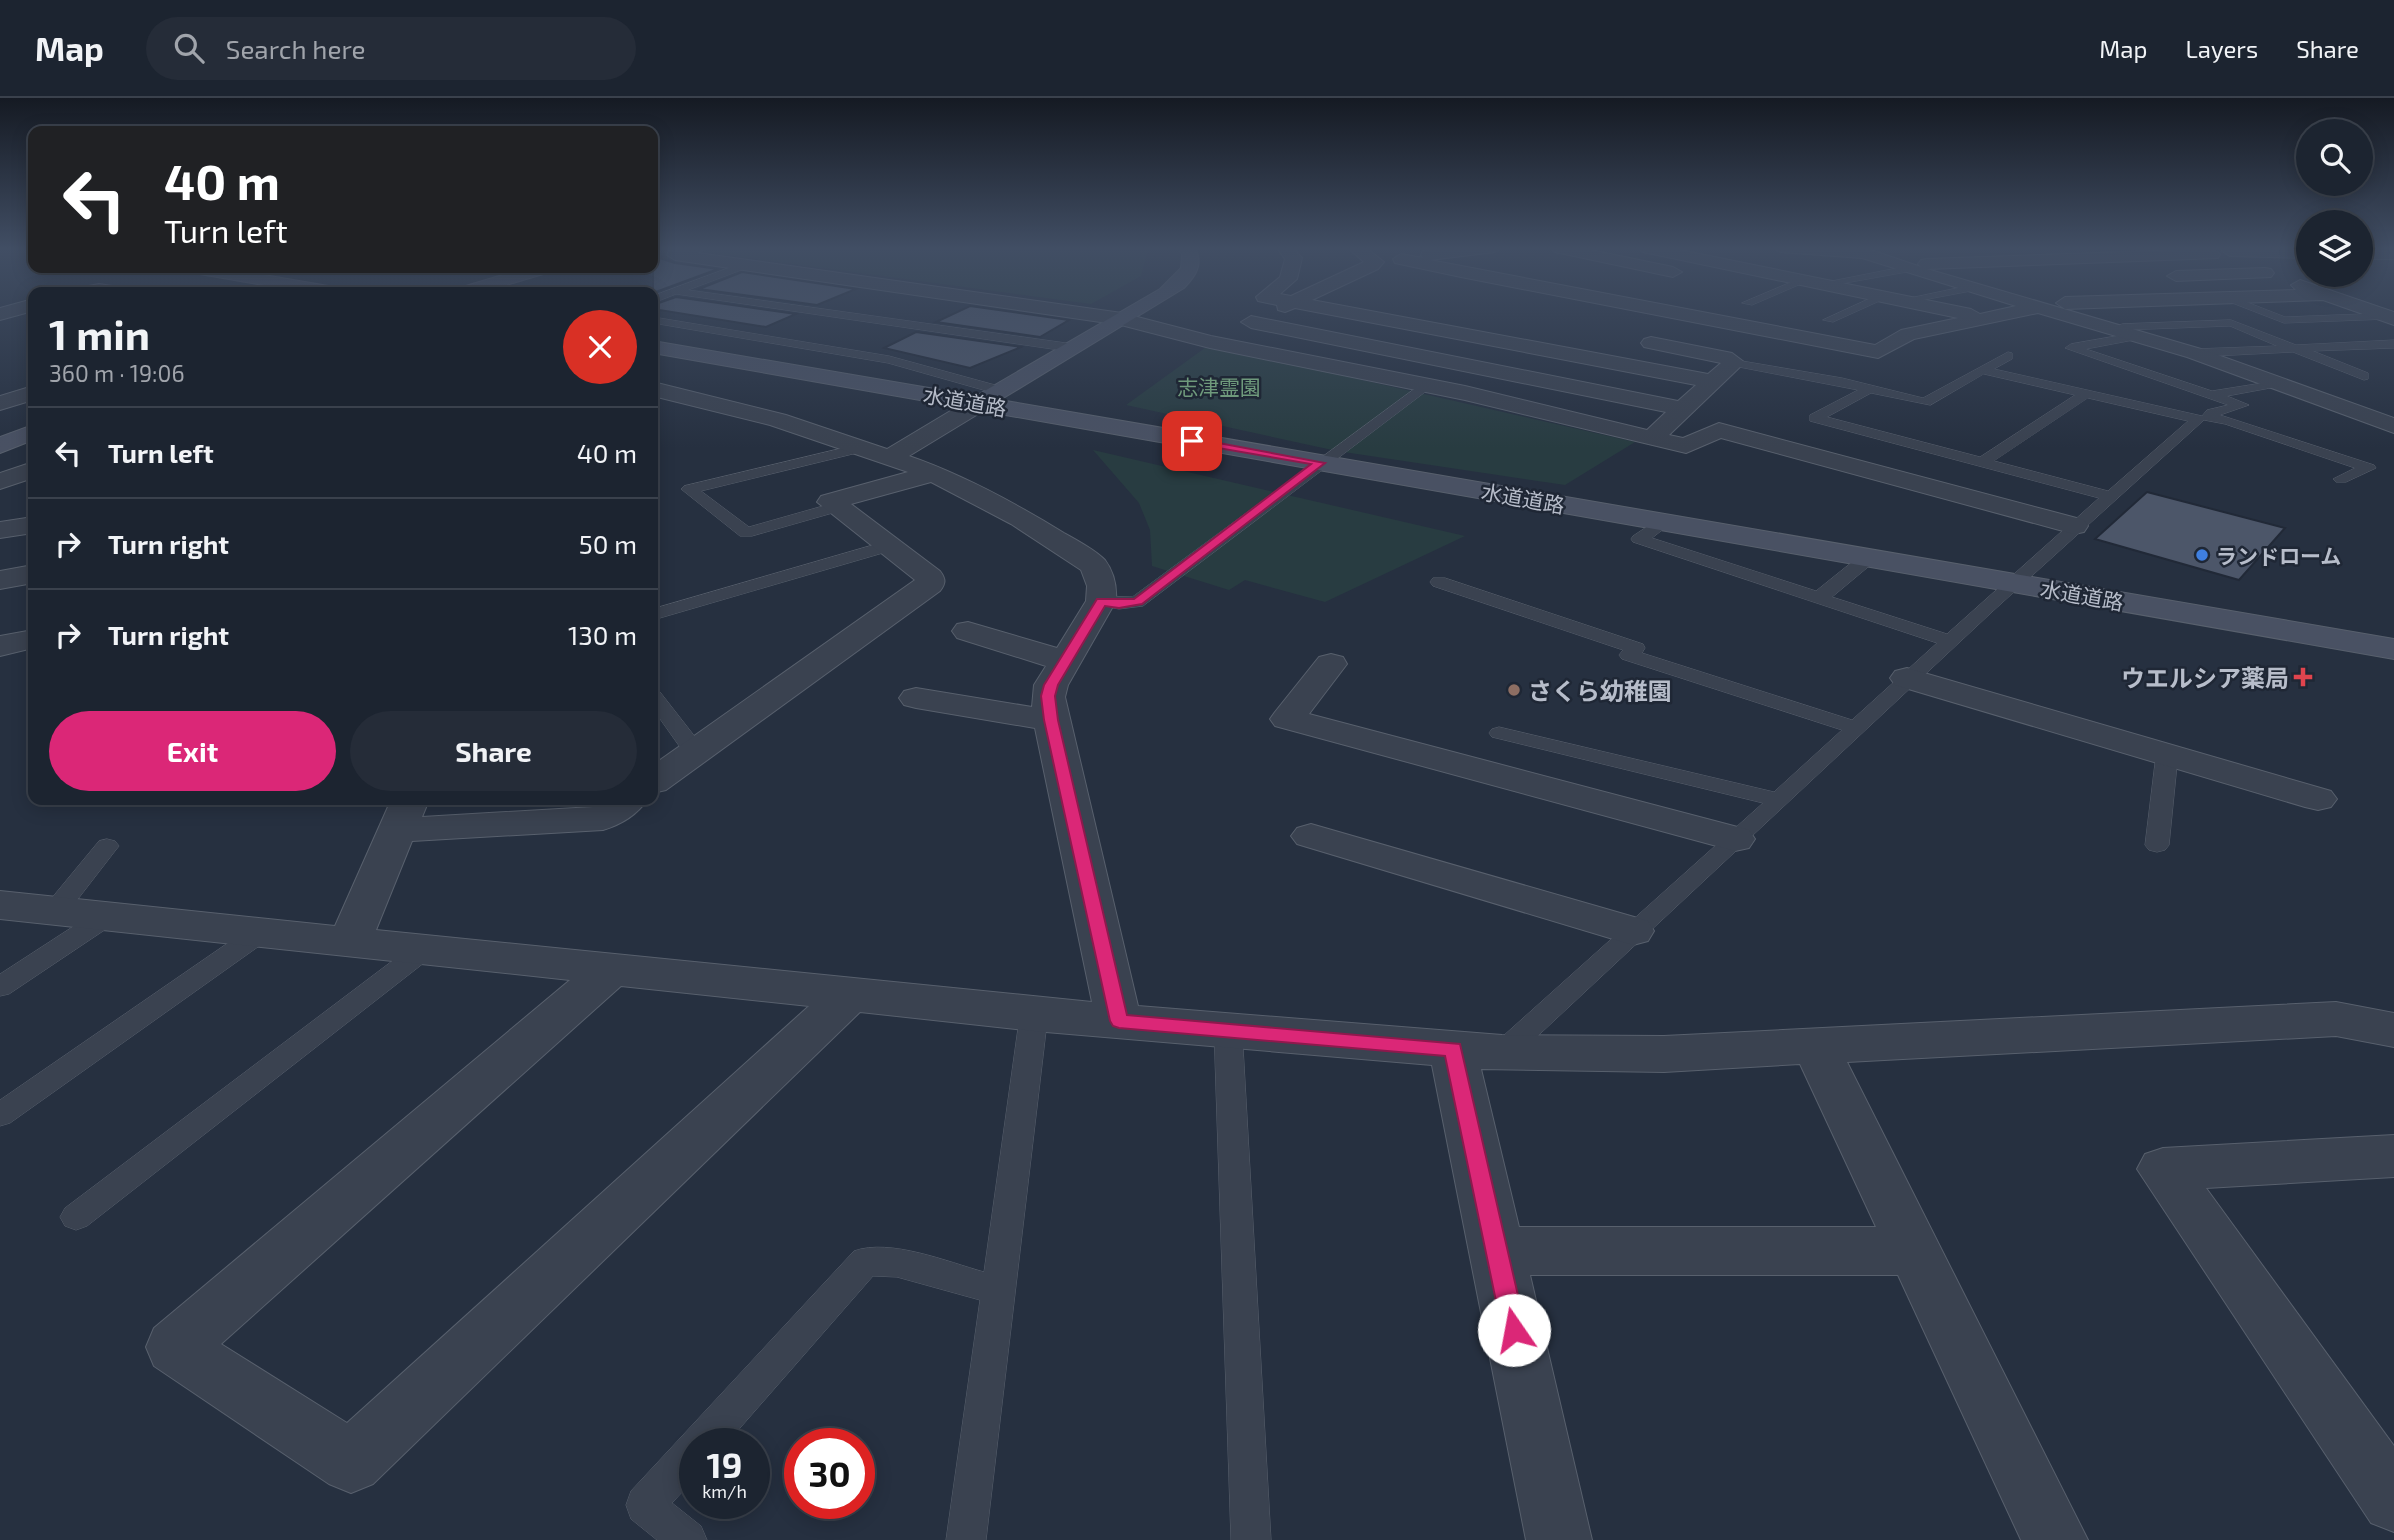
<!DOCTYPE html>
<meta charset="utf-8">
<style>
:root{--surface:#1c2430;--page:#252c38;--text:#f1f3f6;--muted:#a0a4ab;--line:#3a414c;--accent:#db2777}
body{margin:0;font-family:"Exo 2","Noto Sans JP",sans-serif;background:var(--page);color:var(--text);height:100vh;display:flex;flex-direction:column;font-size:26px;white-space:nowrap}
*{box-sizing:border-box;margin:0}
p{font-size:23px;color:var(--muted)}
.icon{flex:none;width:38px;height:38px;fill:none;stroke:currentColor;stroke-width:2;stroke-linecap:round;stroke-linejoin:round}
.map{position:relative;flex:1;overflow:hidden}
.details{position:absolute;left:28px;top:189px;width:630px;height:518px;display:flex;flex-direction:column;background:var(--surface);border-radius:14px;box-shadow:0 4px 18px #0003,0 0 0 2px var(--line)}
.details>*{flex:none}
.top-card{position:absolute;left:28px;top:28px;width:630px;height:147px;border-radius:14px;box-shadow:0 4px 18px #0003,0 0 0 2px var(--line);background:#202124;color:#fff;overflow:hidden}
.buttons{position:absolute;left:2296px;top:21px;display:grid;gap:14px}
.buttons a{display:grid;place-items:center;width:77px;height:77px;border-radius:50%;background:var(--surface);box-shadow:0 4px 18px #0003,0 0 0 2px var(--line);font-size:35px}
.speed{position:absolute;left:679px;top:1330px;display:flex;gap:14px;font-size:35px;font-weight:700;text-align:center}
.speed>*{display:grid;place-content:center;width:91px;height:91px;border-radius:50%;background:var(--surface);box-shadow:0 4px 18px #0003,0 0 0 2px var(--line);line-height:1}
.speed small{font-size:18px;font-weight:400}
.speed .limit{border:10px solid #d22;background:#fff;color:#111}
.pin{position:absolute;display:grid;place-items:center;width:60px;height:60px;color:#fff;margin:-30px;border-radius:14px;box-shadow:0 4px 10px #0006}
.me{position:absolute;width:77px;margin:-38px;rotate:348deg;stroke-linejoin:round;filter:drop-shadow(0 0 5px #0008)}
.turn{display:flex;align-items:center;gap:24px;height:147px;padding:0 21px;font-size:32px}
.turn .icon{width:91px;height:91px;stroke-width:2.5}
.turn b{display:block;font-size:49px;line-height:60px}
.round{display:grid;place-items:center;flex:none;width:74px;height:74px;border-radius:37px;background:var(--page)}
.head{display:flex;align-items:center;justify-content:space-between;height:119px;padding:0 21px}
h1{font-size:42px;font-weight:700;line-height:52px}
.cta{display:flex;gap:14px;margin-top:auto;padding:14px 21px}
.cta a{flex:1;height:80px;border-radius:42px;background:var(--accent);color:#fff;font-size:28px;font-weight:700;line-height:80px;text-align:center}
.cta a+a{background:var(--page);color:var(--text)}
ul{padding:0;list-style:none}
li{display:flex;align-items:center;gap:21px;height:91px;padding:0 21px;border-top:2px solid var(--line)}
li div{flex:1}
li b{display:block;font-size:26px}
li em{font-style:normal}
header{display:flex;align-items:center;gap:42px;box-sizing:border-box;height:98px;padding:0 35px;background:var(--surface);border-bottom:2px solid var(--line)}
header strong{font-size:33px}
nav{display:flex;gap:38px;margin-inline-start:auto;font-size:24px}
.search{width:490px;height:63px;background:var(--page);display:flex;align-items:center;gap:18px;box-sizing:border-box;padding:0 24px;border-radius:38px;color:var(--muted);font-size:26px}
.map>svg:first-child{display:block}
.green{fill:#283c41}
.building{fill:#4c5669;stroke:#212937;stroke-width:2}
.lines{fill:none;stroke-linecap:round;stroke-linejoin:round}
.lane-casing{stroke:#58606d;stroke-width:1}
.street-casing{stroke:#58606d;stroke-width:2}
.secondary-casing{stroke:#58606d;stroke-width:2}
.lane{fill:#3a4250;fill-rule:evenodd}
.street{fill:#3a4250;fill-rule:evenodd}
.secondary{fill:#495163;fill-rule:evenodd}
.route{fill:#db2777;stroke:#8e194d;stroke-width:2}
.shop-dot{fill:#3f7fe0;stroke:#1f2735;stroke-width:2.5}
.health-dot{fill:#e0444e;stroke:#1f2735;stroke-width:2.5}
.education-dot{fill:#8d6e63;stroke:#1f2735;stroke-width:2.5}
.labels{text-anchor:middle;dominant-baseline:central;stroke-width:5;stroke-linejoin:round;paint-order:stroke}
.far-park-label{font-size:21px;fill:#6f9a7c;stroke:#1f2735}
.far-street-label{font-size:21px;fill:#b7bdca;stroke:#1f2735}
.far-poi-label{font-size:21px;font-weight:bold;fill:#b7bdca;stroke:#1f2735;text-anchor:start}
.poi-label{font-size:24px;font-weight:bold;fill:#b7bdca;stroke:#1f2735;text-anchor:end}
</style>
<header>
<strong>Map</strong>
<div class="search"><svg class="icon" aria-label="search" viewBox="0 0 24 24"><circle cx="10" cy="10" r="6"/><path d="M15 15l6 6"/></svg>Search here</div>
<nav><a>Map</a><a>Layers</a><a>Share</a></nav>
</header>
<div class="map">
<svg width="2394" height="1442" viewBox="0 0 2394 1442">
<rect width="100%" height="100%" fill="#263040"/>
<!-- green -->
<g class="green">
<path d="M711,149H1149L1141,178L1091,206L698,153Z"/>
<path d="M1209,247L1635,344L1565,387L1337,353L1126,307Z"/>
<path d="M1093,352L1465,438L1325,504L1245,482L1229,492L1152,468L1150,432L1139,405Z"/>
</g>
<!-- building -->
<g class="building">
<path d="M653,158L675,165L718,171L653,195Z"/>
<path d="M742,174L856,191L817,207L699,191Z"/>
<path d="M676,199L796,216L766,229L653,211V207Z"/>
<path d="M970,208L1069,222L1040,239L936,224Z"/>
<path d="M916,234L1021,249L970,270L884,250Z"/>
<path d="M2147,394L2285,430L2239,482L2095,441Z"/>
</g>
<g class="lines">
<!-- lane casing -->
<g class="lane-casing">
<g id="lane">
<path d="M745,164L750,167L749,169L688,192L1073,246L1079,250L1073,254L676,196L653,205V198Z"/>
<path d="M1908,168L1912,169V173L1823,189L1818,186Z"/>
<path d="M1801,180L1810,182L1752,207L1742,205Z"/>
<path d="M1972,187L1976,188V192L1902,206L1897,203Z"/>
<path d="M1882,195L1887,198L1886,200L1833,224L1823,222Z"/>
<path d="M2226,196L2285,219L2388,215L2394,218L2388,221L2284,225L2222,201L2221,199Z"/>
<path d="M653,219L889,258L1006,290L1008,293L1001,297L888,265L653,225Z"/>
<path d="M2231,222L2296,247L2394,242V250L2313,253L2368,275V281L2364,282L2293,254L2194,259L2188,255L2194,251L2277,248L2230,228L2122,232L2116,229L2122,226Z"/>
<path d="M2140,234L2146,238L2144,240L2086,251L2212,293L2281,282V288L2227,298L2249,307L2220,317L2374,367L2376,370L2346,384H2336L2333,381L2355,370L2225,326L2204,322L1993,513L1512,962L1502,965L1492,962L1488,955L1492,948L1763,705L1492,639L1489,635L1492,631L1499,629L1774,694L1842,632L1622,561L1619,557L1623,552L1433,488L1430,484L1433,480H1445L1643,546L1645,550L1642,555L1852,622L1937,545L1633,444L1631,441L1633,438L1657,422H1669L1671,425L1652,440L1816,493L1862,456H1874L1876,460L1874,464L1832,499L1947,536L2099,400L1810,323V317L1858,292L1734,268L1730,267V261L1842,280L1923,300L2008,254L2012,255V261L1994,271L2202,318L2207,312L2228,307L2065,250L2071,246ZM1984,276L2075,297L1980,359L1827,319L1871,295L1930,307ZM2088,300L2188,323L2108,393L1994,363Z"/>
<path d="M1424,284L1430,288L1429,291L1143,508L1119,511L1095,507L1092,503L1101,498L1132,499Z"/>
<path d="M860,346L867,350L865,353L701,393L749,429L837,404L845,409L843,412L752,438H740L681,391L684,388Z"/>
<path d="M887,443L893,444L895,448L893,452L653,522V511Z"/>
<path d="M653,592L660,594L703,649L706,654L703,659H687L653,611Z"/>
<path d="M2167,651L2175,652L2178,657L2169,747L2165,752L2157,754L2149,752L2145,747L2156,657L2159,652Z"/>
<path d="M107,741L115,743L119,748L115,753L64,819L55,821L46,819L43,813L46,807L99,743Z"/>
<path d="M106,811L115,813L118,819L115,825L9,896L0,898V876L97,813Z"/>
<path d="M260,827L269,829L273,835L269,841L10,1025L0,1028V1002L251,829Z"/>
<path d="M425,842L434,845L438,851L434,857L87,1128L76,1132L65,1128L60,1119L65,1110L416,845Z"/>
<path d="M1034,906L1044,909L1048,916L986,1442H946L980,1202L897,1179L873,1178L726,1346H695V1380L672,1405L701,1428L707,1442H657L631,1421L626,1407L631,1393L854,1153C890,1140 948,1164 984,1174L1020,916L1024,909Z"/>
<path d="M1228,921L1238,924L1242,931L1271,1442H1231L1214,931L1218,924Z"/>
</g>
</g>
<!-- street casing -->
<g class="street-casing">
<g id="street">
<path d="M685,149H708L698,155L1122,215L1211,238L1465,288L1647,332L1666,314L1251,230L1241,224L1251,218L1678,303L1696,287L1295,210L1285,214L1278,212L1277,207L1258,203L1256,199L1280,179L1285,161L1276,149H1297L1295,152L1302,160L1297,181L1280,196L1291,198L1364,164L1347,149H1365L1384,164L1378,171L1312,202L1708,276L1721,265L1644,249L1641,245L1644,241L1651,239L1732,255L1744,264L1741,268L1669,337L1683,340L1719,325L2084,422L2088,428L2084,434L2074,436L1721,340L1686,355L1465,302L1210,250L1121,227L675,162L667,157L669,153Z"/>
<path d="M1458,149H1503L1495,154L1430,162L1875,247L1901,232L1958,220L1643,154L1635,149H1665L1971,211L1980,216L2016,208L1862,160L1780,154L1772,149H1862L1921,169L1918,166L1921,162L1927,161L2212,151L2220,156L2218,160L1927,171L2201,251L2394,320V335L2187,259L2038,215L1914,241L1878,260L1461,179L1395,165L1393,161L1401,156L1423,160L1421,157L1423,153Z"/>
<path d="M1547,149H1576L1673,169L1682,174L1673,179L1555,154Z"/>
<path d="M2224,149L2308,150V160L2230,158L2222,153Z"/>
<rect x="2361" y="151" width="33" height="10"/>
<path d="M2265,170L2271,171L2274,175L2271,179L2176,183L2167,178L2176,173Z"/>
<path d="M2300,182L2394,214V227L2323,202L2065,211L2056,205L2065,199L2296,192L2291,187Z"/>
<path d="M99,186L125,190L128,194H76L79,190Z"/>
<path d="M33,201V213L0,222V210Z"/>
<path d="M653,284L786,317L887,351L972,300H988L991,305L988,310L909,358C964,377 1015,405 1064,435C1078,443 1094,451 1105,462C1114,474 1117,489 1116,503L1068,587L1065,599L1138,908L1502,937L1664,938L2336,904L2394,915V949L2336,938L1847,964L2088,1442H2021L1898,1177H1530L1592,1442H1526L1432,967L1034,933L860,914L373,1386L351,1395L329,1386L154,1268L146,1249L154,1230L570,882L0,821V793L335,828L391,702H429L422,719L593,709L604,702H647C637,717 620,727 603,732L412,743L376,832L1092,904L1035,630L916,610L904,607L899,600L904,593L916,590L1032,609L1034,587L1046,568L957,540L952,533L957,526L968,524L1057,550L1086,503L1087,488L1081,472L1011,426L931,384L851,406L940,473C946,481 946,485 940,493L666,692L653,695V667L915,482L817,404L821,398L908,374L770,327L653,298ZM621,888L809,908L347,1325L221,1246ZM1800,966L1876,1129H1519L1481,971L1664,974Z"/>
<path d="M33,288V302L0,312V298Z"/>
<path d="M33,364V380L0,391V375Z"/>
<path d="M33,419V435L0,440V424Z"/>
<path d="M33,467V485L0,491V473Z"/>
<path d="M33,532V550L0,558V538Z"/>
<path d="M1331,556L1343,559L1347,566L1309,616L1749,732L1755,741L1749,750L1735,753L1275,628L1270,621L1275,614L1319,559Z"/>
<path d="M1907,570L2331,693L2337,701L2331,709L2318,712L2305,709L1895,587L1890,580L1895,573Z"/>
<path d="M1311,726L1648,823L1654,833L1648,843L1633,847L1297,746L1291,738L1297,730Z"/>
<path d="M2394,1037V1079L2206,1090L2394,1348V1434L2371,1425L2137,1071L2145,1056L2163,1050Z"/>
</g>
</g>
<!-- secondary casing -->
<g class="secondary-casing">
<g id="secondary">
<path d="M1179,149H1195C1203,166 1197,177 1184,190L1000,302L2394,541V561L653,255V243L976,298L1160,191L1181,170L1182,157Z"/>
<path d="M186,170H223L334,189L343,194H304L194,175Z"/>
<path d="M526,170H553L550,174L483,194H456L459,190Z"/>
<path d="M33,327V342L0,355V339Z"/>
</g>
</g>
<!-- lane -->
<use href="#lane" class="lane"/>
<!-- street -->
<use href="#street" class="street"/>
<!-- secondary -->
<use href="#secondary" class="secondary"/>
</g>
<!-- sky -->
<linearGradient id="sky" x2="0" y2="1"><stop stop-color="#151a23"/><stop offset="0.43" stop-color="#414e64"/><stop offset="1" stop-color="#414e64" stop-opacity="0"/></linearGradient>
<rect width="2394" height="350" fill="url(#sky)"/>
<!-- route -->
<path class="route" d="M1192,340L1325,365L1142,506L1119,510L1105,508L1058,587L1055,598L1058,622L1127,917L1460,946L1526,1232L1523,1240L1514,1243L1506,1240L1502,1232L1445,958L1119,930L1113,928L1110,923L1044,622L1041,598L1044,587L1097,501H1134L1311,366L1189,345V341Z"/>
<!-- markers -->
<circle class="shop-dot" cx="2202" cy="457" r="7"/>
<path class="health-dot" d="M2299.5 568.5h7v7h7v7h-7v7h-7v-7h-7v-7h7z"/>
<circle class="education-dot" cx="1514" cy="592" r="7"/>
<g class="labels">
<!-- far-park labels -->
<g class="far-park-label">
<text x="1219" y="288">志津霊園</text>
</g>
<!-- far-street labels -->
<g class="far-street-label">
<text transform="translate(965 303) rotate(10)">水道道路</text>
<text transform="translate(1523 400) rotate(10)">水道道路</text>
<text transform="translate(2082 497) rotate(10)">水道道路</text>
</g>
<!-- far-poi labels -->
<g class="far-poi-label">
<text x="2216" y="457">ランドローム</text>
</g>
<!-- poi labels -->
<g class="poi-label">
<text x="2289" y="579">ウエルシア薬局</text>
<text x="1528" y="592" text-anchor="start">さくら幼稚園</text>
</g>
</g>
</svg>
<div class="buttons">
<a><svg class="icon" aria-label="search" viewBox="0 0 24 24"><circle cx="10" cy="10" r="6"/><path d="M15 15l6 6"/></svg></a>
<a><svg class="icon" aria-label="layers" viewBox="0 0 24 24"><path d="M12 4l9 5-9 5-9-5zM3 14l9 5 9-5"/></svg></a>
</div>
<div class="speed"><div>19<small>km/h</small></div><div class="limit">30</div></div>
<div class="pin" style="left:1192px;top:343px;background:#d93025"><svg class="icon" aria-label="arrive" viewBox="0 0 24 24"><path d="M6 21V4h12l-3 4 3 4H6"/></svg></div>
<svg class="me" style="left:1514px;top:1232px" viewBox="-20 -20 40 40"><circle r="19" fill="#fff"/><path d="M0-13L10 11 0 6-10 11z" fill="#db2777"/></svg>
<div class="top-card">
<div class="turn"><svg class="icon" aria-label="left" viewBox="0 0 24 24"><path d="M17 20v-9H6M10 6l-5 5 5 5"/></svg><div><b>40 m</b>Turn left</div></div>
</div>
<section class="details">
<div class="head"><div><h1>1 min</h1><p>360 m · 19:06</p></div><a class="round" style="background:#d93025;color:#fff"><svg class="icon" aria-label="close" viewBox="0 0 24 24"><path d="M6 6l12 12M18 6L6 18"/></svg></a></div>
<ul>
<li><svg class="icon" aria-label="left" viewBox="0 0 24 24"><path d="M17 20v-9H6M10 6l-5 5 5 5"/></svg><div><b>Turn left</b></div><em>40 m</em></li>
<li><svg class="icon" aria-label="right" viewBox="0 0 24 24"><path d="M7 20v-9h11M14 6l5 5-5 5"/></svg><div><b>Turn right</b></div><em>50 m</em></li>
<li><svg class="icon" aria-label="right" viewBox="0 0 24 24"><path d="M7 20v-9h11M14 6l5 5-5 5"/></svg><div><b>Turn right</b></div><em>130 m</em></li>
</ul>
<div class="cta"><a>Exit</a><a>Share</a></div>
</section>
</div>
